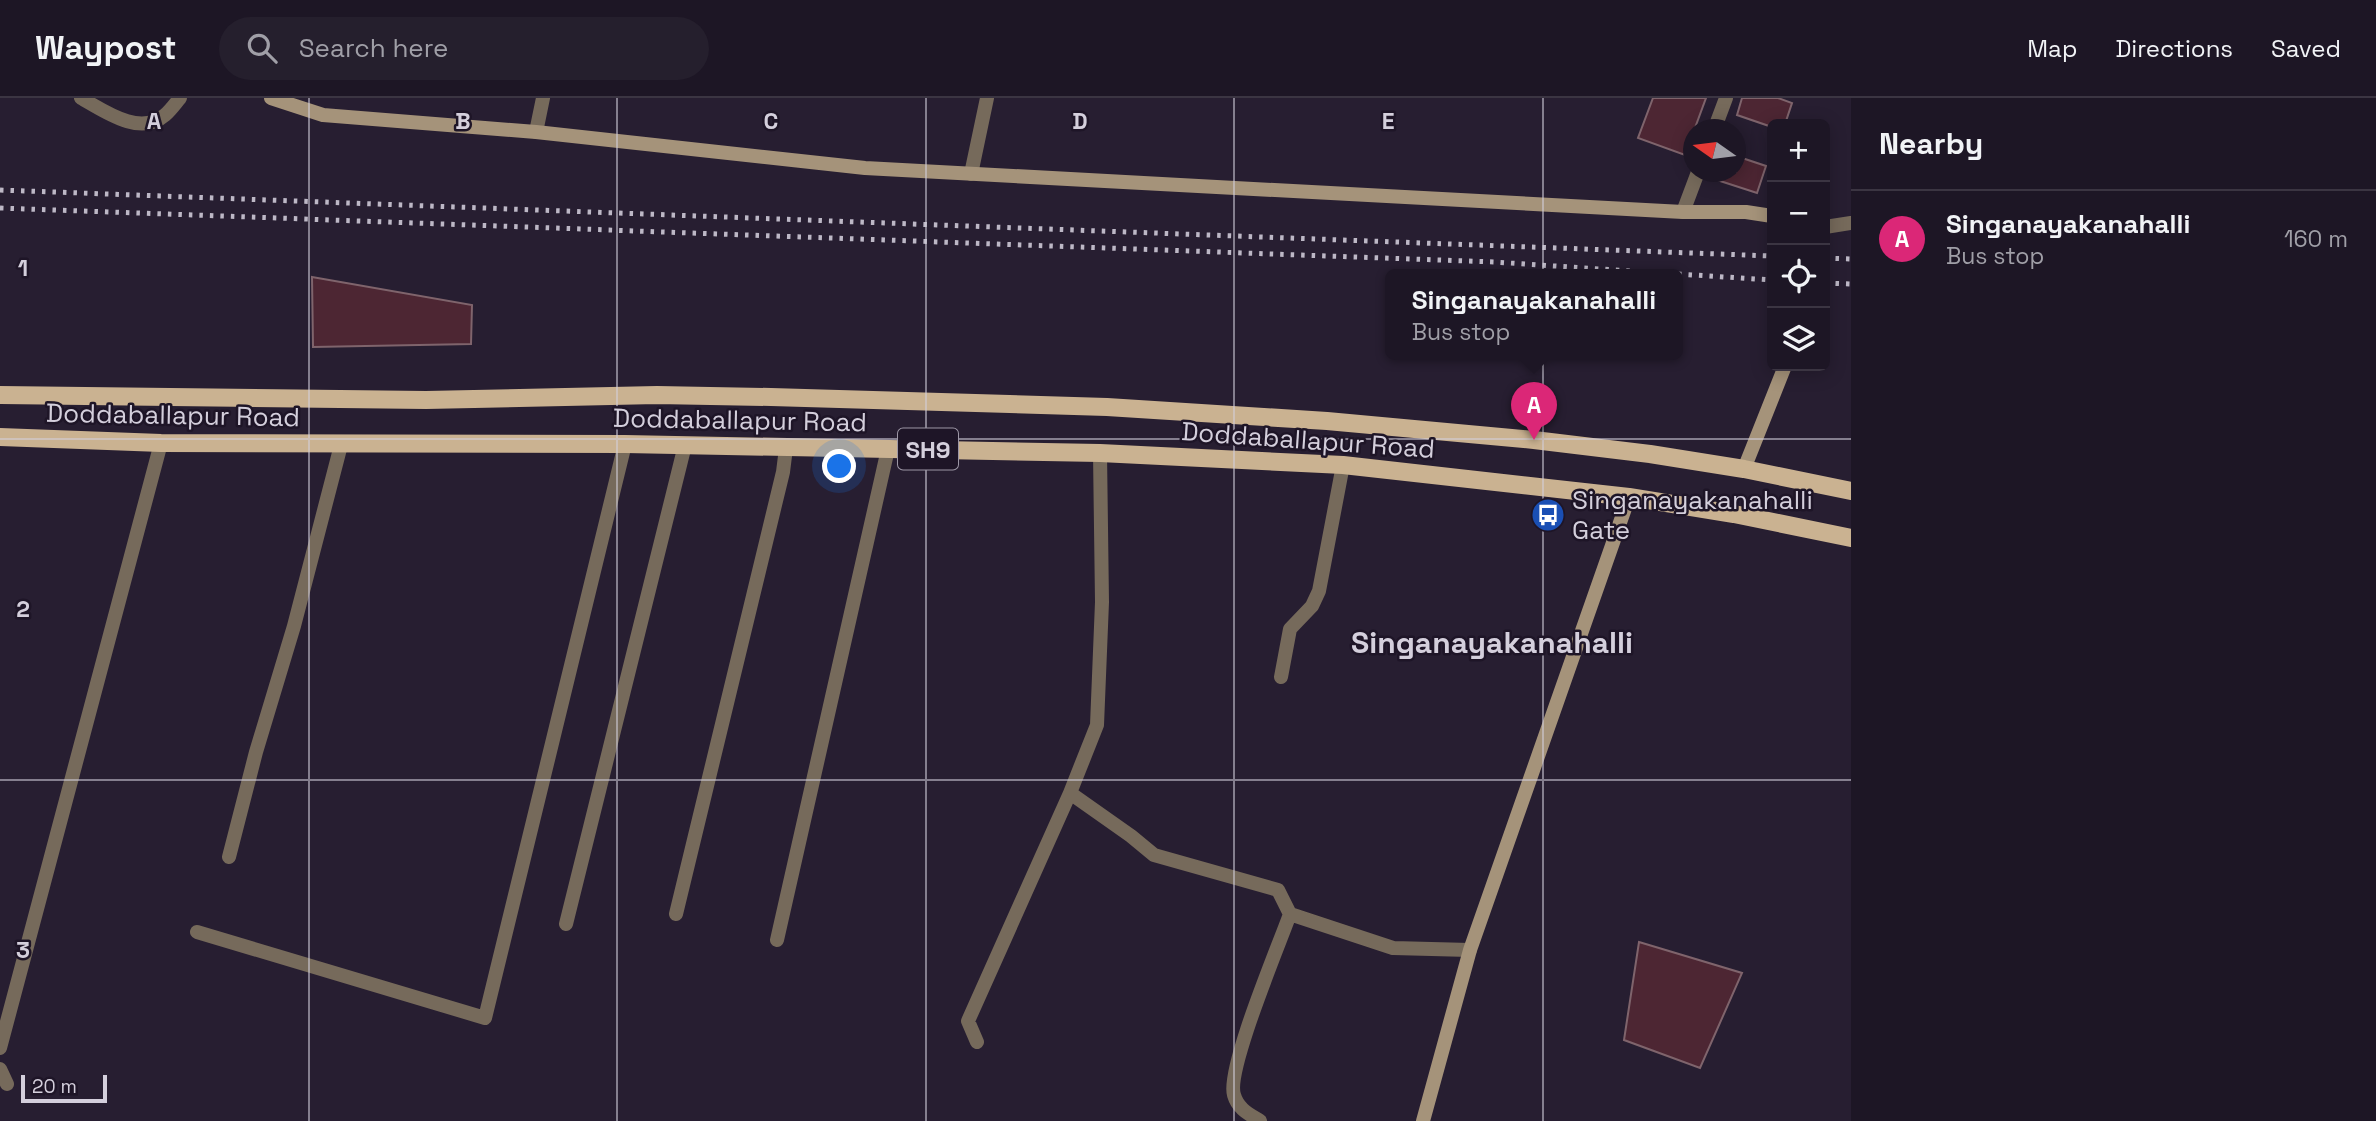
<!DOCTYPE html>
<meta charset="utf-8">
<style>
:root{--surface:#1d1625;--page:#251f2d;--text:#f1f3f6;--muted:#a09fa7;--line:#3b3542;--accent:#db2777}
body{margin:0;font-family:"Space Grotesk",sans-serif;background:var(--page);color:var(--text)}
.controls{position:absolute;right:21px;top:21px;display:grid;overflow:hidden;border-radius:10px;box-shadow:0 4px 18px #0003}
.controls button{width:63px;height:63px;display:grid;place-items:center;padding:0;border:0;border-bottom:2px solid var(--line);background:var(--surface);color:var(--text);font:35px sans-serif}
.compass{position:absolute;left:1683px;top:21px;width:63px;height:63px;border-radius:50%;background:var(--surface);box-shadow:0 4px 18px #0003;rotate:284deg}
.scale{position:absolute;left:21px;bottom:18px;width:86px;box-sizing:border-box;padding-left:7px;border:4px solid #d4cfdc;border-top:0;font-size:19px;line-height:24px;white-space:nowrap;color:#d4cfdc;-webkit-text-stroke:5px #1e1527;paint-order:stroke}
.you{position:absolute;left:840px;top:369px;width:24px;height:24px;margin:-18px;border:5px solid #fff;border-radius:50%;background:#1a73e8;box-shadow:0 0 0 10px #1a73e833}
.badge{display:grid;place-items:center;width:46px;height:46px;border-radius:50%;background:var(--accent);color:#fff;font-size:23px;font-weight:700}
.pin{position:absolute;translate:-50% -58px;filter:drop-shadow(0 2px 4px #0008)}
.pin::after{content:'';position:absolute;top:37px;width:24px;height:21px;background:inherit;clip-path:polygon(0 0,100% 0,50% 100%)}
.popup{position:absolute;left:1385px;top:171px;width:298px;height:91px;box-sizing:border-box;display:grid;place-content:center;border-radius:10px;background:var(--surface);filter:drop-shadow(0 2px 5px #0005);font-size:23px;white-space:nowrap;color:var(--muted)}
.popup b{font-size:26px;color:var(--text)}
.popup::after{content:'';position:absolute;left:50%;top:100%;margin-left:-14px;border:14px solid transparent;border-top-color:var(--surface)}
.list{margin:0;padding:0;list-style:none}
h2{display:flex;justify-content:space-between;align-items:center;height:91px;margin:0;padding:0 28px;font-size:30px}
h2 small{font-size:23px;font-weight:400;color:var(--muted)}
.list li{display:grid;grid-template-columns:46px 1fr auto;gap:21px;align-items:center;box-sizing:border-box;height:98px;padding:0 28px;border-top:2px solid var(--line)}
.list b{display:block;font-size:26px;white-space:nowrap}
.list p{margin:0;font-size:23px;white-space:nowrap;color:var(--muted)}
.list em{font-size:23px;font-style:normal;color:var(--muted)}
.icon{flex:none;width:38px;height:38px;fill:none;stroke:currentColor;stroke-width:2;stroke-linecap:round;stroke-linejoin:round}
.map{position:relative;flex:none;width:1851px;height:1023px;overflow:hidden}
header{display:flex;align-items:center;gap:42px;box-sizing:border-box;height:98px;padding:0 35px;background:var(--surface);border-bottom:2px solid var(--line)}
header strong{font-size:33px}
nav{display:flex;gap:38px;margin-inline-start:auto;font-size:24px}
.search{width:490px;height:63px;background:var(--page);display:flex;align-items:center;gap:18px;box-sizing:border-box;padding:0 24px;border-radius:38px;color:var(--muted);font-size:26px}
main{display:flex}
aside{flex:1;background:var(--surface)}
.map>svg:first-child{display:block}
</style>
<header>
<strong>Waypost</strong>
<div class="search"><svg class="icon" aria-label="search" viewBox="0 0 24 24"><circle cx="10" cy="10" r="6"/><path d="M15 15l6 6"/></svg>Search here</div>
<nav><a>Map</a><a>Directions</a><a>Saved</a></nav>
</header>
<main>
<div class="map">
<svg width="1851" height="1023" viewBox="0 0 1851 1023">
<rect width="100%" height="100%" fill="#271e31"/>
<path fill="#4d2633" stroke="#7f646c" stroke-width="2" d="M1653,0H1706L1685,57L1638,40Z
M1742,0H1778L1792,5L1785,26H1772V29L1737,17Z
M1736,58L1766,68L1757,95L1711,80L1713,74H1736Z
M312,179L472,207L471,246L313,249Z
M1639,844L1742,875L1700,970L1624,942Z"/>
<g fill="none" stroke-linecap="round" stroke-linejoin="round">
<path stroke="#766a5b" stroke-width="14" d="M536,34L543,0"/>
<path stroke="#766a5b" stroke-width="14" d="M81,0C104,13 140,39 165,17C170,13 175,6 180,0
M1714,32L1726,0
M971,76L987,0
M1683,114L1698,74
M1825,129L1851,125
M1100,355L1102,504L1097,627L1070,695L1131,738L1154,757L1278,792L1290,816L1393,850L1470,852
M1281,579L1290,531L1312,508L1319,493L1343,367
M229,759L256,654L294,528L341,347
M676,816L783,374L786,350
M566,826L685,347
M197,834L485,920L625,346
M777,842L888,351
M977,944L968,923L1070,695
M0,950L161,345
M0,971L7,986
M1260,1023C1249,1016 1238,1011 1234,997C1226,972 1279,847 1290,816"/>
<path stroke="#a5937a" stroke-width="14" d="M271,0L323,17L536,34L865,70L1683,114H1746L1772,118
M1744,371L1785,268
M1423,1023L1470,852L1629,399"/>
<path stroke="#cab291" stroke-width="18" d="M0,297L426,302L657,297L771,299L1107,309L1327,323L1534,342L1650,356L1744,371L1851,393
M0,339L161,345L625,346L1100,355L1343,367L1629,399L1734,416L1851,440"/>
<path stroke="#bdb8c6" stroke-width="5" stroke-dasharray="3.5 7" stroke-linecap="butt" d="M0,92L1772,158
M0,110L1494,164L1676,176
M1825,160L1851,161
M1678,176L1772,182
M1825,185L1851,186"/>
</g>
<path fill="none" stroke="#d4cfdc" stroke-width="2" stroke-opacity="0.55" d="M309,0V1023M617,0V1023M926,0V1023M1234,0V1023M1543,0V1023M0,341H1851M0,682H1851"/>
<defs>
<symbol id="bus-disc" viewBox="-11 -11 22 22"><circle r="9.5" fill="#1a4fb4" stroke="#1e1527"/><path d="M-5-6H5V4H4V6H2V4H-2V6H-4V4H-5ZM-3.5-4V0h7V-4ZM-3.5 1.2v1.5H-2V1.2ZM2 1.2v1.5H3.5V1.2Z" fill="#fff"/></symbol>
</defs>
<g fill-rule="evenodd">
<use href="#bus-disc" x="1529" y="398" width="38" height="38"/>
</g>
<g text-anchor="middle" dominant-baseline="central" stroke-width="5" stroke-linejoin="round" paint-order="stroke">
<rect fill="#1e1527" stroke="#9d97a6" stroke-width="2" x="898" y="330.5" width="60" height="41" rx="5"/>
<g font-size="24" font-weight="bold" fill="#d4cfdc">
<text x="928" y="351">SH9</text>
</g>
<g font-size="26" fill="#d4cfdc" stroke="#1e1527">
<text transform="translate(173 317) rotate(1)">Doddaballapur Road</text>
<text transform="translate(740 322) rotate(1)">Doddaballapur Road</text>
<text transform="translate(1308 342) rotate(4)">Doddaballapur Road</text>
</g>
<g font-size="26" fill="#d4cfdc" stroke="#1e1527" text-anchor="start">
<text x="1572" y="402">Singanayakanahalli<tspan x="1572" dy="30">Gate</tspan></text>
</g>
<g font-size="30" font-weight="bold" fill="#d4cfdc" stroke="#1e1527">
<text x="1492" y="544">Singanayakanahalli</text>
</g>
</g>
<g font-size="23" text-anchor="middle" font-weight="bold" fill="#d4cfdc" stroke="#1e1527" stroke-width="5" stroke-linejoin="round" paint-order="stroke">
<text x="154" y="31">A</text>
<text x="463" y="31">B</text>
<text x="771" y="31">C</text>
<text x="1080" y="31">D</text>
<text x="1388" y="31">E</text>
<text x="23" y="178">1</text>
<text x="23" y="519">2</text>
<text x="23" y="860">3</text>
</g>
</svg>
<div class="controls">
<button>+</button>
<button>−</button>
<button><svg class="icon" aria-label="locate" viewBox="0 0 24 24"><circle cx="12" cy="12" r="6"/><path d="M12 2v4M12 18v4M2 12h4M18 12h4"/></svg></button>
<button><svg class="icon" aria-label="layers" viewBox="0 0 24 24"><path d="M12 4l9 5-9 5-9-5zM3 14l9 5 9-5"/></svg></button>
</div>
<svg class="compass" viewBox="-18 -18 36 36"><path d="M0-13l5 13h-10z" fill="#e53935"/><path d="M0 13l5-13h-10z" fill="#a09fa7"/></svg>
<div class="scale">20 m</div>
<div class="you"></div>
<div class="pin badge" style="left:1534px;top:342px">A</div>
<div class="popup"><b>Singanayakanahalli</b>Bus stop</div>
</div>
<aside>
<h2>Nearby<small></small></h2>
<ul class="list">
<li><span class="badge">A</span><div><b>Singanayakanahalli</b><p>Bus stop</p></div><em>160 m</em></li>
</ul>
</aside>
</main>
